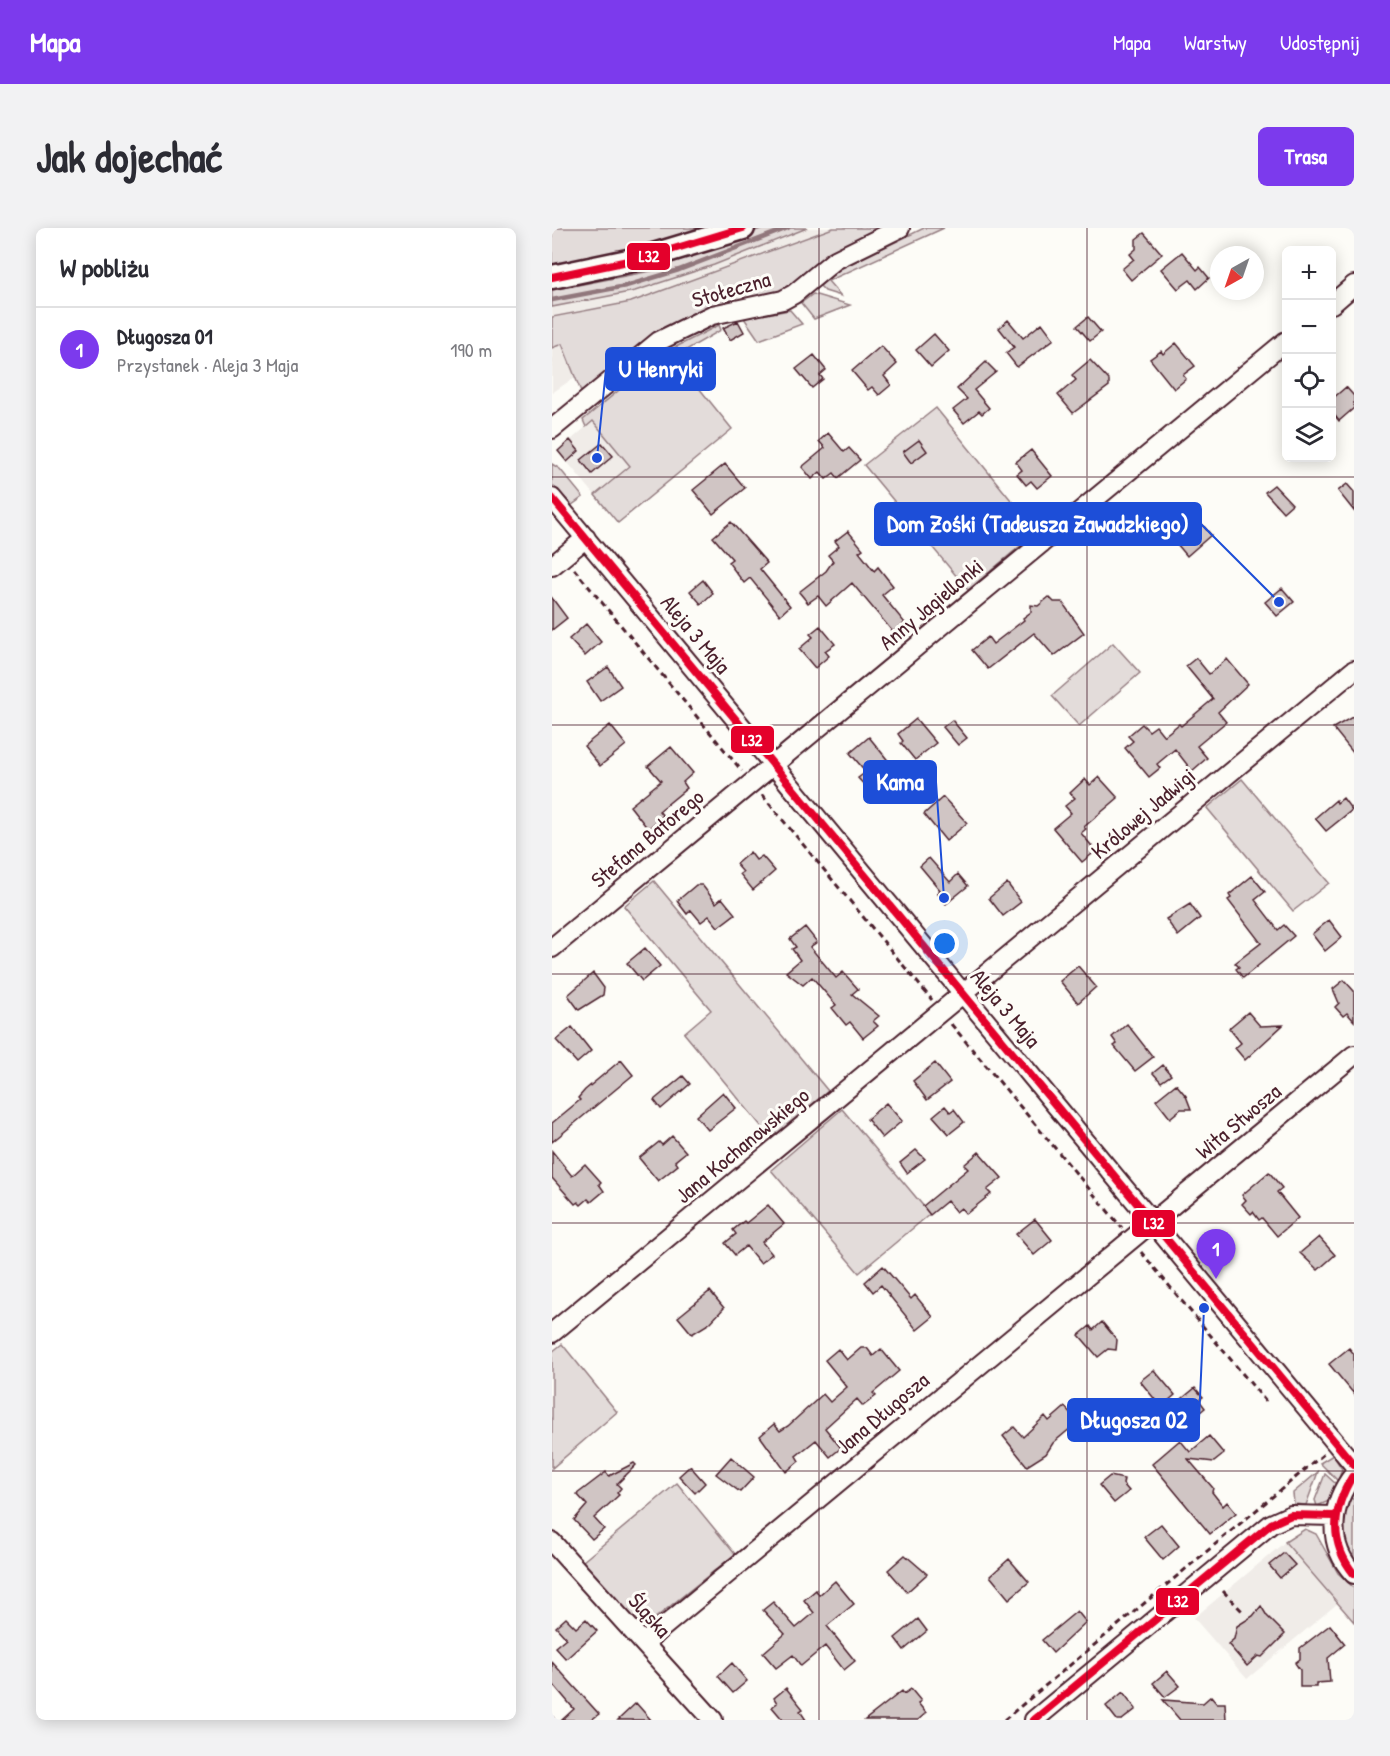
<!DOCTYPE html>
<html lang="pl">
<meta charset="utf-8">
<style>
:root{--surface:#fff;--page:#f2f2f3;--text:#2b2b33;--muted:#7c7c81;--line:#e1e1e2;--accent:#7c3aed}
body{margin:0;font-family:"Patrick Hand",sans-serif;background:var(--page);color:var(--text)}
.controls{position:absolute;right:18px;top:18px;display:grid;overflow:hidden;border-radius:9px;box-shadow:0 3px 15px #0003}
.controls button{width:54px;height:54px;display:grid;place-items:center;padding:0;border:0;border-bottom:2px solid var(--line);background:var(--surface);color:var(--text);font:30px sans-serif}
.compass{position:absolute;left:658px;top:18px;width:54px;height:54px;border-radius:50%;background:var(--surface);box-shadow:0 3px 15px #0003;rotate:220deg}
.you{position:absolute;left:393px;top:716px;width:21px;height:21px;margin:-15px;border:4px solid #fff;border-radius:50%;background:#1a73e8;box-shadow:0 0 0 9px #1a73e833}
.badge{display:grid;place-items:center;width:39px;height:39px;border-radius:50%;background:var(--accent);color:#fff;font-size:20px;font-weight:700}
.pin{position:absolute;translate:-50% -50px;filter:drop-shadow(0 2px 3px #0008)}
.pin::after{content:'';position:absolute;top:32px;width:21px;height:18px;background:inherit;clip-path:polygon(0 0,100% 0,50% 100%)}
.list{margin:0;padding:0;list-style:none}
h2{display:flex;justify-content:space-between;align-items:center;height:78px;margin:0;padding:0 24px;font-size:26px}
h2 small{font-size:20px;font-weight:400;color:var(--muted)}
.list li{display:grid;grid-template-columns:39px 1fr auto;gap:18px;align-items:center;box-sizing:border-box;height:84px;padding:0 24px;border-top:2px solid var(--line)}
.list b{display:block;font-size:22px;white-space:nowrap}
.list p{margin:0;font-size:20px;white-space:nowrap;color:var(--muted)}
.list em{font-size:20px;font-style:normal;color:var(--muted)}
.icon{flex:none;width:33px;height:33px;fill:none;stroke:currentColor;stroke-width:2;stroke-linecap:round;stroke-linejoin:round}
.map{position:relative;flex:none;width:802px;height:1492px;overflow:hidden;border-radius:9px}
header{display:flex;align-items:center;gap:36px;box-sizing:border-box;height:84px;padding:0 30px;background:var(--accent);color:#fff}
header strong{font-size:28px}
nav{display:flex;gap:33px;margin-inline-start:auto;font-size:21px}
.intro{display:flex;align-items:center;justify-content:space-between;box-sizing:border-box;height:144px;padding:0 36px}
h1{margin:0;font-size:42px}
.button{padding:15px 27px;border-radius:9px;background:var(--accent);color:#fff;font-size:21px;font-weight:700}
main{display:flex;gap:36px;padding:0 36px}
aside{flex:1;background:var(--surface);border-radius:9px;box-shadow:0 3px 15px #0003}
.map>svg:first-child{display:block}
</style>
<header>
<strong>Mapa</strong>
<nav><a>Mapa</a><a>Warstwy</a><a>Udostępnij</a></nav>
</header>
<div class="intro"><h1>Jak dojechać</h1><a class="button">Trasa</a></div>
<main>
<aside>
<h2>W pobliżu<small></small></h2>
<ul class="list">
<li><span class="badge">1</span><div><b>Długosza 01</b><p>Przystanek · Aleja 3 Maja</p></div><em>190 m</em></li>
</ul>
</aside>
<div class="map">
<svg width="802" height="1492" viewBox="0 0 802 1492">
<rect width="100%" height="100%" fill="#fdfcf7"/>
<filter id="ink" filterUnits="userSpaceOnUse"><feTurbulence type="fractalNoise" baseFrequency=".0167" numOctaves="2"/><feDisplacementMap in="SourceGraphic" scale="12" xChannelSelector="R" yChannelSelector="G"/><feConvolveMatrix kernelMatrix="1 2 1 2 8 2 1 2 1" color-interpolation-filters="sRGB"/></filter>
<g filter="url(#ink)">
<path fill="#f0ece8" d="M255,0H281L79,74L0,89V79L83,62L162,37Z
M9,116L23,149L0,165V120Z
M41,193L78,238L43,267L6,223Z
M733,1314L786,1375L695,1451L642,1390Z"/>
<path fill="#e3dcda" stroke="#967e82" stroke-width="1.5" d="M0,0H166L0,39Z
M211,0H255L162,37L83,63L0,79V62L99,43Z
M281,0H332L227,67L173,75L30,166L10,116L0,120V89L79,74Z
M372,0H392L276,53L289,68L273,63L268,58L288,41Z
M261,66L298,77L262,91L249,75Z
M238,82L250,96L207,112L192,90Z
M167,97L169,102L122,129L180,201L66,295L43,267L78,238L41,193L34,199L31,192L112,125Z
M384,180L485,304L416,362L312,237Z
M0,236L8,241L31,269L20,277L0,257Z
M561,415L588,445L527,498L500,468Z
M690,551L777,655L741,683L655,580Z
M102,653L276,863L219,910L132,805L159,782L72,678Z
M290,881L378,986L307,1045L219,942Z
M10,1116L65,1184L0,1240V1124Z
M781,1227L790,1241L786,1253L768,1235Z
M766,1244L754,1277L742,1276L741,1265Z
M773,1246L784,1256L777,1273L765,1278L763,1272Z
M125,1255L183,1326L91,1400L30,1334Z
M797,1268L802,1272V1332C786,1312 791,1291 797,1268Z
M753,1301L764,1306L786,1345L802,1360V1394L733,1314Z"/>
<g fill="none" stroke-linecap="round" stroke-linejoin="round">
<path stroke="#91777b" stroke-width="4.5" d="M0,72L74,58L127,42L236,0"/>
</g>
<path fill="#d0c5c4" stroke="#4a1f2b" stroke-width="1.5" d="M592,5L610,26L579,52L570,41L582,31L578,26L584,21V11Z
M630,24L645,42L648,39L657,50L645,61L638,52L626,61L609,41Z
M536,89L549,104L538,113L525,98Z
M456,92L471,110L490,95L502,111L465,139L454,125L462,119L447,100Z
M186,93L192,104L178,112L171,100Z
M382,106L397,123L379,139L364,122Z
M624,115L643,138L631,147L634,151L622,161L598,131L609,123L611,126Z
M329,118L345,136L332,148L339,157L327,167L320,159L316,162L300,143Z
M262,127L274,142L268,147L271,151L260,160L244,141Z
M538,132L557,152V158L521,185L506,167L524,152L520,147Z
M434,134L444,144L422,162L437,180L430,186L427,183L412,195L401,182L415,171L405,161Z
M794,159L802,168V180L787,193L780,184V171Z
M276,205L292,224L297,220L308,232L286,250L282,245L274,251L268,244L260,251L250,239L273,220L267,213Z
M18,212L27,223L15,234L6,223Z
M367,212L375,223L359,235L351,224Z
M50,215L61,228L40,246L29,232Z
M479,222L500,248L485,260L479,253L474,257L465,246L470,242L464,234Z
M173,236L193,260L161,286L141,262Z
M795,256L802,264V283L786,263Z
M722,257L740,276L731,284L713,264Z
M644,289L659,307L635,328L620,310Z
M179,294L215,335L208,341L238,378L228,387L198,350L192,355L176,334L180,331L161,309Z
M296,303L311,321L307,324L315,334L322,343L326,339L341,358L330,367L353,395L341,404L300,355L274,378L266,368L256,375L247,364L274,343L281,333L276,327L287,318L283,313Z
M151,352L161,365L149,376L138,363Z
M730,360L742,374L725,388L713,374Z
M497,369L502,374H510L532,405L502,428L482,405L436,441L420,422L436,409L441,416L472,392L471,390L479,384V377L486,378Z
M0,370L15,390L0,402Z
M34,396L49,414L33,428L17,411Z
M268,398L283,416L273,423L277,428L263,440L247,421L261,409L258,406Z
M644,430L657,446L675,431L696,456L666,484L674,494L645,518L655,530L640,543L623,521L605,536L608,540L597,549L573,520L581,513L576,508L590,496L597,503L604,498L612,508L627,496L629,498L661,471L634,438Z
M56,439L69,458L48,473L35,454Z
M802,488V526L781,500Z
M364,491L384,515L363,532L349,515L351,513L346,506Z
M400,492L415,510L406,517L391,499Z
M58,497L74,517L48,538L32,518Z
M317,509L338,535L328,543L332,548L316,561L306,550L314,544L298,525Z
M119,519L141,545L131,554L135,560L107,583L111,588L96,601L78,578L109,553L96,538Z
M547,549L566,570L532,599L534,601L529,605L544,623L530,634L501,600L519,585L513,578L523,570L518,565L533,551L538,557Z
M391,569L415,595L394,613L372,586Z
M791,570L800,582L774,603L763,590L784,572L785,575Z
M198,624L204,632L210,628L223,643L201,662L188,646L191,644L184,636Z
M377,630L398,654L406,646L416,658L394,676L385,665L388,662L368,638Z
M700,648L713,664L703,672L726,702L732,697L742,708L691,750L684,741L687,739L683,735L709,715L676,672L679,670L677,667Z
M455,655L469,674L451,688L437,670Z
M144,657H150L164,675L170,670L183,686L166,699L157,688L149,694L139,682L135,686L125,673Z
M638,676L648,690L626,708L614,691Z
M777,692L790,709L773,723L760,706Z
M253,699L265,714L258,719L284,750L291,744L306,761L300,766L327,788L321,793L326,798L311,810L298,794L294,797L280,780L284,777L260,749L251,757L234,744L248,732L240,721L244,719L238,711Z
M93,720L108,738L90,753L75,735Z
M526,738L544,759L526,775L508,753Z
M41,745L52,760L51,767L27,782L16,767Z
M792,752L802,763V793L795,785L791,788L783,779L787,775L781,761Z
M696,784L708,798L731,797L693,832L683,820L689,815L677,800Z
M575,796L601,829L583,843L562,818L565,816L560,809Z
M20,799L39,823L25,835L4,812Z
M69,832L81,847L0,914V895L28,872L26,870L33,862Z
M383,835L398,854L375,872L361,853Z
M611,837L619,847L609,854L601,845Z
M131,848L138,856L109,881L102,872Z
M624,856L634,868L639,881H629L618,890L604,872Z
M171,864L184,880L156,902L144,888Z
M334,875L350,893L330,910L315,891Z
M393,878L398,884L402,881L412,894L397,906L381,888Z
M120,908L134,924L123,933L126,937L106,953L87,930L107,914L110,917Z
M364,922L373,931L355,945L348,935Z
M0,923L20,948L33,936L49,954L47,956L52,963L39,974L36,971L29,977L26,974L23,976L0,950Z
M427,924L450,950L435,962L439,966L414,986L409,980L404,984L395,973L378,987L371,978L416,941L412,937Z
M717,944L730,960L725,964L746,990L725,1008L710,990L707,992L701,984L699,986L690,976L694,972L690,967Z
M216,977L232,996L210,1014L220,1026L208,1035L194,1018L183,1027L173,1015L184,1006L181,1002L192,993L194,995Z
M483,991L500,1012L482,1027L464,1006Z
M767,1009L783,1027L766,1042L748,1025Z
M331,1038L359,1071L363,1067L381,1089L365,1102L329,1057L321,1064L313,1054Z
M158,1063L172,1080L158,1095L140,1106L126,1089Z
M550,1094L565,1112L564,1122L556,1121L546,1129L527,1107L538,1098L541,1102Z
M309,1120H315L321,1128L329,1121L347,1143L321,1165L324,1168L311,1178L305,1171L273,1200L289,1220L278,1229L264,1212L244,1228L247,1233L234,1244L208,1208L222,1196L228,1203L236,1198L271,1166L278,1174L295,1159L273,1132L286,1121L295,1132Z
M797,1120L802,1126V1166L777,1136Z
M602,1142L623,1167L609,1179L588,1153Z
M643,1160L651,1169L647,1172L653,1180L634,1196L620,1179Z
M513,1179L526,1194L501,1215L494,1226L475,1238L451,1208L462,1199L471,1209L493,1188L497,1193Z
M657,1208L672,1226L662,1234L636,1231L661,1260L660,1264L671,1278L675,1274L684,1285L658,1306L600,1236L628,1212L638,1224Z
M179,1229L202,1249L188,1264L164,1246Z
M82,1235L84,1237L65,1256L69,1260L65,1265L67,1267L42,1290L52,1301L40,1311L22,1292L35,1277L25,1266L54,1244L57,1248Z
M138,1238L153,1255L143,1265L127,1248Z
M558,1248L572,1251L571,1256L577,1263L562,1275L547,1257Z
M609,1296L627,1318L611,1332L592,1309Z
M732,1325L743,1337L728,1350L717,1337Z
M353,1327L375,1346L355,1364L336,1342Z
M457,1331L477,1354L457,1371L438,1348Z
M283,1353L302,1376L275,1398L303,1433L292,1442L273,1418L249,1438L241,1427L224,1440L211,1425L233,1406L211,1382L221,1374L244,1400L262,1385L252,1372L264,1362L267,1367Z
M709,1378L715,1388L733,1406L710,1429L706,1428L695,1438L676,1416L682,1411L685,1398L701,1388Z
M525,1383L534,1394L501,1425L490,1412Z
M14,1390L24,1400L34,1391L45,1403L14,1431L3,1419L14,1410L4,1399Z
M366,1391L375,1403L352,1422L343,1410Z
M778,1397L793,1416L776,1430L778,1454L764,1455V1459H748V1442L743,1435L748,1431V1420Z
M0,1434L47,1486L39,1492H10L22,1481L0,1455Z
M180,1435L195,1453L181,1465L166,1448Z
M615,1443L628,1458L613,1469L601,1455Z
M234,1460L251,1481L248,1483L254,1492H231L220,1479L225,1475L222,1470Z
M359,1461L369,1473L366,1475L374,1485L366,1492H313L350,1463L352,1466Z
M571,1464L584,1481L570,1492H565L554,1478Z
M659,1468L665,1475H673L674,1492H628L611,1472L651,1475Z
M84,1475L99,1492H66Z"/>
<g fill="none" stroke-linecap="round" stroke-linejoin="round">
<defs>
<path id="minor" d="M780,76L802,57
M0,201L107,113L160,87L231,72L242,66L283,32L348,0
M0,270L802,1237
M0,338L34,310
M0,720L734,113
M0,1105L802,442
M802,1246C778,1276 774,1317 802,1346
M0,1314L161,1492
M92,1415L802,827
M482,1492L719,1296L739,1287L782,1288"/>
<path id="tertiary" d="M0,49L95,29L191,0"/>
</defs>
<use href="#minor" stroke="#4a1f2b" stroke-width="22"/>
<use href="#tertiary" stroke="#4a1f2b" stroke-width="27"/>
<path stroke="#4a1f2b" stroke-width="3" stroke-dasharray="6 4.5" stroke-linecap="butt" d="M22,341L190,543
M210,567L380,772
M399,796L570,1000
M589,1024L715,1175
M671,1363L690,1383
M0,1489L2,1492
M452,1492L773,1225"/>
<use href="#minor" stroke="#fdfcf7" stroke-width="18"/>
<use href="#tertiary" stroke="#fdfcf7" stroke-width="22"/>
<defs>
<path id="bus-1" d="M0,49L95,29L191,0
M0,270L802,1237
M800,1249C780,1282 777,1315 802,1346
M482,1492L719,1296L739,1287L782,1288"/>
</defs>
<use href="#bus-1" stroke="#fdfcf7" stroke-width="12"/>
<use href="#bus-1" stroke="#e4002b" stroke-width="8"/>
</g>
</g>
<path fill="none" stroke="#4a1f2b" stroke-width="1.5" stroke-opacity="0.55" d="M267,0V1492M535,0V1492M0,249H802M0,497H802M0,746H802M0,995H802M0,1243H802"/>
<g text-anchor="middle" dominant-baseline="central" stroke-width="6" stroke-linejoin="round" paint-order="stroke">
<g font-size="22" fill="#4a1f2b" stroke="#fdfcf7">
<text transform="translate(179 61) rotate(-16)">Stołeczna</text>
<text transform="translate(379 376) rotate(-40)">Anny Jagiellonki</text>
<text transform="translate(144 406) rotate(50)">Aleja 3 Maja</text>
<text transform="translate(591 585) rotate(-40)">Królowej Jadwigi</text>
<text transform="translate(95 610) rotate(-40)">Stefana Batorego</text>
<text transform="translate(454 780) rotate(50)">Aleja 3 Maja</text>
<text transform="translate(686 893) rotate(-40)">Wita Stwosza</text>
<text transform="translate(190 917) rotate(-40)">Jana Kochanowskiego</text>
<text transform="translate(330 1185) rotate(-40)">Jana Długosza</text>
<text transform="translate(98 1387) rotate(48)">Śląska</text>
</g>
</g>
<path fill="none" stroke="#1d4ed8" stroke-width="2" d="M45 230L54 141M727 374L649 296M392 670L384 554M652 1080L647 1192"/>
<g fill="#1d4ed8" stroke="#fdfcf7" stroke-width="2">
<circle cx="45" cy="230" r="6"/>
<circle cx="727" cy="374" r="6"/>
<circle cx="392" cy="670" r="6"/>
<circle cx="652" cy="1080" r="6"/>
</g>
<g fill="#1d4ed8" stroke="#1d4ed8" stroke-width="2">
<rect x="54" y="120" width="109" height="42" rx="6"/>
<rect x="323" y="275" width="326" height="42" rx="6"/>
<rect x="312" y="533" width="72" height="42" rx="6"/>
<rect x="516" y="1171" width="131" height="42" rx="6"/>
</g>
<g font-size="24" text-anchor="middle" font-weight="bold" fill="#fff">
<text x="109" y="149">U Henryki</text>
<text x="486" y="304">Dom Zośki (Tadeusza Zawadzkiego)</text>
<text x="348" y="562">Kama</text>
<text x="582" y="1200">Długosza 02</text>
</g>
<g stroke="#fdfcf7" stroke-width="2">
<rect x="74" y="14" width="45" height="29" rx="6" fill="#e4002b"/>
<rect x="178" y="497" width="45" height="29" rx="6" fill="#e4002b"/>
<rect x="579" y="981" width="45" height="29" rx="6" fill="#e4002b"/>
<rect x="603" y="1359" width="45" height="29" rx="6" fill="#e4002b"/>
</g>
<g font-size="16" text-anchor="middle" font-weight="bold" fill="#fff">
<text x="97" y="34">L32</text>
<text x="200" y="518">L32</text>
<text x="602" y="1001">L32</text>
<text x="626" y="1379">L32</text>
</g>
</svg>
<div class="controls">
<button>+</button>
<button>−</button>
<button><svg class="icon" aria-label="locate" viewBox="0 0 24 24"><circle cx="12" cy="12" r="6"/><path d="M12 2v4M12 18v4M2 12h4M18 12h4"/></svg></button>
<button><svg class="icon" aria-label="layers" viewBox="0 0 24 24"><path d="M12 4l9 5-9 5-9-5zM3 14l9 5 9-5"/></svg></button>
</div>
<svg class="compass" viewBox="-18 -18 36 36"><path d="M0-13l5 13h-10z" fill="#e53935"/><path d="M0 13l5-13h-10z" fill="#7c7c81"/></svg>
<div class="you"></div>
<div class="pin badge" style="left:664px;top:1051px">1</div>
</div>
</main>
